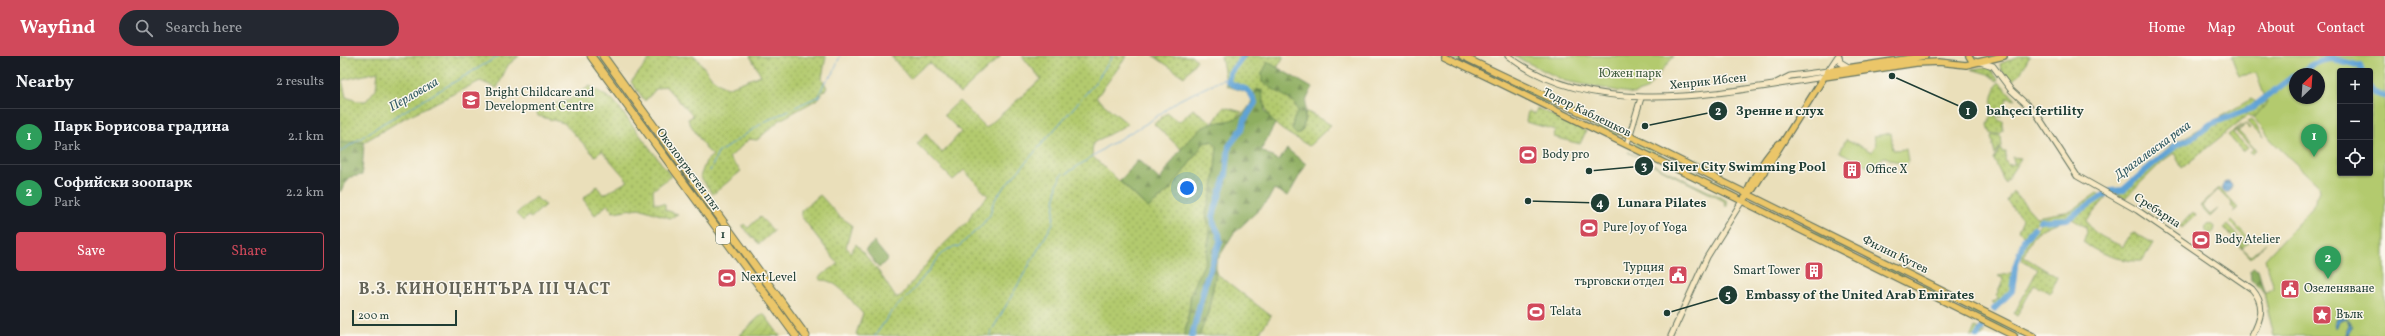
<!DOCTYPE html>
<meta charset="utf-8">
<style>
:root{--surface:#171b24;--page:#242831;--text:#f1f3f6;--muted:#9ea1a6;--line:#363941;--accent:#d1495b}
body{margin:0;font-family:Vollkorn,serif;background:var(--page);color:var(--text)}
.controls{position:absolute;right:12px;top:12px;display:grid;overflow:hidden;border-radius:4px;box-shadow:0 1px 3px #0004}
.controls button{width:36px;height:36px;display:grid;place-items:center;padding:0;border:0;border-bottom:1px solid var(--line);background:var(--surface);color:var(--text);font:20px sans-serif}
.compass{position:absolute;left:1949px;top:12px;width:36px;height:36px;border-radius:50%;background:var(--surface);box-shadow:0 1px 3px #0004;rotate:25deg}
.scale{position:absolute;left:12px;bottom:10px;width:105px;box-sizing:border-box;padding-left:4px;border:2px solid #1f3d34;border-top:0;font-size:11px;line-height:14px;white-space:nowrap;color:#1f3d34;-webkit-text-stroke:3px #fbf7ec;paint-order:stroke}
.you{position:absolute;left:847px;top:132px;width:14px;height:14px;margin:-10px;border:3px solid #fff;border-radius:50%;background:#1a73e8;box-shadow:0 0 0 6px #1a73e833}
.badge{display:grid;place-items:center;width:26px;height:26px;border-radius:50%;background:var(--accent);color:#fff;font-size:13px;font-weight:700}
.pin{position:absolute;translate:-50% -33px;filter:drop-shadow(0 1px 2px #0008)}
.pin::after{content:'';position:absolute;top:21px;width:14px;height:12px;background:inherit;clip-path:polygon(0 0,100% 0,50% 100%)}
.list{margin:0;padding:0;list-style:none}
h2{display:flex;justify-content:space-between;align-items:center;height:52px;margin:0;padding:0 16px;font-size:17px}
h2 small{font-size:13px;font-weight:400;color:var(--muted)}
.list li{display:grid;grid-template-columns:26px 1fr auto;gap:12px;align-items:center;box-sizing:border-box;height:56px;padding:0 16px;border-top:1px solid var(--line)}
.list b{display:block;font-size:15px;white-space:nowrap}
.list p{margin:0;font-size:13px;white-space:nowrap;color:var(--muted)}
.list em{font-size:13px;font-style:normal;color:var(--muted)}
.actions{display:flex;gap:8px;padding:12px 16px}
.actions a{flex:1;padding:9px 0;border:1px solid var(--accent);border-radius:4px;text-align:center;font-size:14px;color:var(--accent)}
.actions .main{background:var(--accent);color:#fff}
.icon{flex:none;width:22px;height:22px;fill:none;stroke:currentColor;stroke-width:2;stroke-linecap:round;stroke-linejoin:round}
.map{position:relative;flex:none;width:2045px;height:280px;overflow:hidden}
header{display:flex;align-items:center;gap:24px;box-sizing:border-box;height:56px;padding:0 20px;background:var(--accent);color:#fff}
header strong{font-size:19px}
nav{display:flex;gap:22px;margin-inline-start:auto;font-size:14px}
.search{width:280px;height:36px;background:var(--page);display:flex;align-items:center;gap:10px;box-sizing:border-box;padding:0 14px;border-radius:22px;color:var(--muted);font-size:15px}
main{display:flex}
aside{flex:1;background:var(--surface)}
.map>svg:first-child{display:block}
</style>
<header>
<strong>Wayfind</strong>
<div class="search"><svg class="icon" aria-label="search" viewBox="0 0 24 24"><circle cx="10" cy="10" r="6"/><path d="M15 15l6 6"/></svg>Search here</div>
<nav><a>Home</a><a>Map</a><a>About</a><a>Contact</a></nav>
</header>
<main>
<aside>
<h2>Nearby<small>2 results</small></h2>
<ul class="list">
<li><span class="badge" style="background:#2e9e5b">1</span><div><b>Парк Борисова градина</b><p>Park</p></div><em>2.1 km</em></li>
<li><span class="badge" style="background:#2e9e5b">2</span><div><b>Софийски зоопарк</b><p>Park</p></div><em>2.2 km</em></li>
</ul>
<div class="actions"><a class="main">Save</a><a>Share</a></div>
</aside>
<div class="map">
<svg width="2045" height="280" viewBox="0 0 2045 280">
<defs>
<pattern id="grass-dots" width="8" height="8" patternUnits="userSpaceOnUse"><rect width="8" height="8" fill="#b3ca6e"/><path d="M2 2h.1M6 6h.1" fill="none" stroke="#91a55b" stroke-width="1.8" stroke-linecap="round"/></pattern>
<pattern id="forest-firs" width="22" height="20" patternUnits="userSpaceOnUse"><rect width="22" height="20" fill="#8eae61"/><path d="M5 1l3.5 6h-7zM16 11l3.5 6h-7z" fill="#738f51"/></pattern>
<pattern id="garden-furrows" width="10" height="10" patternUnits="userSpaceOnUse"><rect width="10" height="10" fill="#b3ca6e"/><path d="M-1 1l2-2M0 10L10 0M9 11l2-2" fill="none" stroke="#91a55b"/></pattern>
<pattern id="water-rules" width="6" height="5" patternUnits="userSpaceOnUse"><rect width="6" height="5" fill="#61a3d5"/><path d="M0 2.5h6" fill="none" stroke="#4f86ae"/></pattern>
</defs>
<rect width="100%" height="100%" fill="#fbf7ec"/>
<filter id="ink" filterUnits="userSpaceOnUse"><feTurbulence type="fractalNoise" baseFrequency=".025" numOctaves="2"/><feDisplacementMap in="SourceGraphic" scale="8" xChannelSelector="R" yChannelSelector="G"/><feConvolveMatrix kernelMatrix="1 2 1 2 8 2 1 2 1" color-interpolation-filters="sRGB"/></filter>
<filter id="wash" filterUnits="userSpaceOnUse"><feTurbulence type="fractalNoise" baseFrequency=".012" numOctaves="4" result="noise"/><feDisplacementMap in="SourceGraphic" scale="16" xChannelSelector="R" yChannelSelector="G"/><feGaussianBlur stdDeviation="0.9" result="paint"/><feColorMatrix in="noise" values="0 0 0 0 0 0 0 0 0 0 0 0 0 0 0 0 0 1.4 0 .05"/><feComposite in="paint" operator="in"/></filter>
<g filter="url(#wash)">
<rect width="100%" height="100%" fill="#eadfba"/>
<path fill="url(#grass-dots)" stroke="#698451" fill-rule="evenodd" d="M0,0H179L168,9L157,32L140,25L66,61L24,86H0ZM38,16L36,33L26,45H17L6,41L2,24Z
M256,0L262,4L461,280H460Z
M312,0H355L372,22L387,32L421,19L410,0H486L482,22L487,32L476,44L440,64L417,84L409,83L389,102L401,115L373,138L360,121L366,105L373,99L366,93L349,66L348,63L353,60L325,30L316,33L305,45L291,26Z
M551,0H661L620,38L590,7L584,10L570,23Z
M682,0H787L756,42L788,68L753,87L752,100L808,152L831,133L864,87L872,85L877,90L874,126L866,157L870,177L865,206L851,238L847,269L843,280H518L516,278L523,258C511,245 498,223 480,224L479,221L498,208L461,160V155L480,139L499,160L512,169L506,191L511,196L516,188L539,216L556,242L562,239L599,193L629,164L633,155L648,140L624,114L613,124L577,88L586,78L602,97L621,76L604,59L619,45L646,72L701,23Z
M814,0H851L857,4L844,21Z
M881,0H944L937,12L928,7L954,46L958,55L953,65L963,74L966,55L991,69L969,90C949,77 926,70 924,43L914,37L911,42L906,36L887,30Z
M1108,0H1118L1278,78L1277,81Z
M1679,0H1690L1680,18L1670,26L1661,14L1660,8Z
M1649,11L1658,23L1657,25L1648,18L1631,13Z
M1659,26L1676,44L1667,42L1665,50L1669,55L1663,54L1660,61C1647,55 1653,36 1659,26Z
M250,30L274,45L331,120L313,134L314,147L325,148V154L338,158L330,162L299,152L273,156L268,148L255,159L243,143L257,130L263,139L288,125L262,95L255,100L224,67L198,60L195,52L229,44Z
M1911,43L1916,46L1927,47L1914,62L1907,60L1904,62L1842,112L1834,97L1824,104L1785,142L1769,134L1783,132L1830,90Z
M884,51L902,56L895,64L864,71L841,93L814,68L827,57L839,66L853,53L873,67Z
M1197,52L1246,75L1240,88L1214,81L1215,74L1186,66L1188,55L1195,58Z
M1652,56L1660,65H1663V75L1660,78H1651L1648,69Z
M1912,64L1914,66L1923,82L1907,66Z
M1906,68L1910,72L1909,73L1905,69L1898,75L1916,94L1912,98L1910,97L1913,93L1896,76Z
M1902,69L1893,77L1908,92L1903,96L1888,79Z
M1657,79L1661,80L1662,91L1658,93L1655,99L1651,80Z
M1295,86L1394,134L1392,137L1293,89Z
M1660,92L1662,96H1666L1665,104L1668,109L1675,108L1672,101L1681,102L1665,127L1654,104Z
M1288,96L1386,144L1388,149L1386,151L1384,145Z
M1879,132L1898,152L1893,156L1895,154L1891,150L1892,148L1878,134L1862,150L1870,159L1878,153L1870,161L1860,150Z
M1673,135L1696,161L1731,155L1757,137L1760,139L1731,159L1722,162L1699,164L1685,179L1678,175L1683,164L1667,145Z
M1763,140L1766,142L1747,164C1751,179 1770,184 1783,191L1790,179L1794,177L1813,187L1802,205C1782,206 1758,198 1743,186L1747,176L1746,171L1732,163C1706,170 1691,172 1684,201L1717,221L1710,237L1694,229L1677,260L1674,258L1698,213L1683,205C1678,190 1691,177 1701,167L1729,163Z
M195,141L205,149L191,162L188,160L183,165L176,158Z
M1416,146L1515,195L1513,198L1415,149Z
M1853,156L1856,159L1842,172L1840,170Z
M420,161L434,175L419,188L402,170L404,168L408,172Z
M1892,165L1911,184L1902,192L1911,200L1926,187L1911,202L1900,190L1906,183L1890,167Z
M1865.5 173a4.5 4.5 0 1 1 9 0a4.5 4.5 0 1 1-9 0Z
M1887,169L1901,184L1900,187L1883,173Z
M1525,200L1606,240L1604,243L1524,203Z
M876,217L931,260L917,280H859L868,257Z
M1674,217L1671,235L1656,249L1652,247L1659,242L1656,240L1664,223L1658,220Z
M1621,248L1686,280H1677L1620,251Z
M1635,271L1645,276L1642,280H1631Z"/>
<path fill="url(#forest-firs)" stroke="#56764a" d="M928,6L972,32L966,45L963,74L957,79L952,74L953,65L958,55L954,46L922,26V17Z
M917,33L922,35L925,55L935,68L921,94L939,105L947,93L966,108L948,140L934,133L927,146L893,178L876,206V217L868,257L859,280H843L847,269L851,237L865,206L870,177L866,157L874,126L877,90L872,85L864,87L831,133L808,152L780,125L798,104L820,124C832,106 845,83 864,71C878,62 896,70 908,52C912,47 913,39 917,33Z
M0,86H24L22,119L10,121L0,136Z
M534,186L548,203L539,212L525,194Z
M1913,212L1918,214L1937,280H1934L1924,237L1920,231L1911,224L1910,215Z"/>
<path fill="#b3ca6e" stroke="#698451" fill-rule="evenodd" d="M1174,0H1334L1306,34L1294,38L1225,25Z
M1891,0H2045V280H1934L1924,237L1934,232L1925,203L1972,152L1980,135L1979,130L1932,85L1914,62L1927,47L1916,17L1899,20ZM2000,15H2030V117H2000ZM1955,18H1979V42H1955Z
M1551,77L1553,94L1566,93L1568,105L1566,110L1545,101L1542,102L1534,113L1500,96L1506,83L1532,96L1536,89L1534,80Z"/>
<path fill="url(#garden-furrows)" stroke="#698451" d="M423,257L440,280H399Z"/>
<path fill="url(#water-rules)" stroke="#407084" d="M1882 131a5 5 0 1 1 10 0a5 5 0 1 1-10 0Z
M2006,260L2012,272L2007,280H2004L2009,270L2007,262L1999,265L1997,271L1995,272L1994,269L1997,262Z"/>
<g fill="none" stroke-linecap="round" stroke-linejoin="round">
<path stroke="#61a3d5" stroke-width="1" d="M0,96L42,68L159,0
M370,115L378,97L424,66L479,40L484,27L493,18L500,0
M726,118L769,89L809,66L839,44L888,21
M535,280L551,256L570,238L600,200L608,193L619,190L640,171L650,159L653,147L661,135L754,28L773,0
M651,280V276L713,167L717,128L723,117"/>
<path stroke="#61a3d5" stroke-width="6" d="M1957,18C1988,0 1985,0 2020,10L2022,15
M2030,32L2034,37L2045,40
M1700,165L1727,163L1770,135L1783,134L1821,101L1840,87L1855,80L1871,68L1912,52L1955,19
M1654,253L1672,235L1675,211L1684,184L1694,172
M852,280L866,224L880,186L879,178L874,168L873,160L886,118L889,90L902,73L905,63L915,47C909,26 897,35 888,25L890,17L903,0
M1637,280L1642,272"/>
</g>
</g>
<g filter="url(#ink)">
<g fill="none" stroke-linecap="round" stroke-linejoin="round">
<defs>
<path id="secondary" d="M1168,0C1255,66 1384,36 1484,21
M1499,0L1500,6L1510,12
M1640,6L1653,10L1671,34L1696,57L1737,120L1797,154L1912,233C1926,249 1921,263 1912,280
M1436,27L1450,20L1488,15L1498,0
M1287,88L1301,42
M1331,280L1367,201L1402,145"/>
<path id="primary" d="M1104,0L1390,139L1674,280
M1122,0L1309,89L1693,280
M1629,0L1632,5L1637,6
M1484,21L1576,7L1599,6L1626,9L1664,0
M1407,138C1410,125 1429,95 1440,87
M1402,145L1413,133L1488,15L1585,0"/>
<path id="highway" d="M251,0L456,280
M263,0L466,280"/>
</defs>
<use href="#secondary" stroke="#667663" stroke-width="7"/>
<use href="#primary" stroke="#667663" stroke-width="8"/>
<use href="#highway" stroke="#667663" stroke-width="9"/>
<use href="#secondary" stroke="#f7e8c3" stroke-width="5"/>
<use href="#primary" stroke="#ebc669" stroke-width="5.5"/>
<use href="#highway" stroke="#ebc669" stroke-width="7"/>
</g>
</g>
<defs>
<symbol id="school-square" viewBox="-11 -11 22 22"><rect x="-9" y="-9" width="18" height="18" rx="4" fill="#d1495b" stroke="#fbf7ec"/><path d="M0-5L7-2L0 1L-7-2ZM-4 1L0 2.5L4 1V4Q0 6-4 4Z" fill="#fff"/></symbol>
<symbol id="stadium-square" viewBox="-11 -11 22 22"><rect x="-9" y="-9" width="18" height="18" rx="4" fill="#d1495b" stroke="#fbf7ec"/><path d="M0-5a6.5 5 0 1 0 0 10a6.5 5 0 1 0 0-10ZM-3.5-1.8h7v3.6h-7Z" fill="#fff"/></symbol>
<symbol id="building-square" viewBox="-11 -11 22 22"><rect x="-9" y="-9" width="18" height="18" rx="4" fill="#d1495b" stroke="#fbf7ec"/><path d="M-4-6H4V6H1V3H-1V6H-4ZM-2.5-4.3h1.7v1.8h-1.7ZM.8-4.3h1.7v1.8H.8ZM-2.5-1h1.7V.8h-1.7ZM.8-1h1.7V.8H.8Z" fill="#fff"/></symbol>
<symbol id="civic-square" viewBox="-11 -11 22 22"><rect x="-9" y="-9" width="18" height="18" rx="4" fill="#d1495b" stroke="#fbf7ec"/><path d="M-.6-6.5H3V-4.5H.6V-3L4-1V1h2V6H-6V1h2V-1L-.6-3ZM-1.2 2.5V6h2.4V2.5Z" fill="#fff"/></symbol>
<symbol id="sight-square" viewBox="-11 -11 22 22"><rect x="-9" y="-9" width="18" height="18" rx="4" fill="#d1495b" stroke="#fbf7ec"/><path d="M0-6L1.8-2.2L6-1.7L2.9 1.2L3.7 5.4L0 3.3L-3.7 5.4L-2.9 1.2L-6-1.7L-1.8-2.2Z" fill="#fff"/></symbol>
</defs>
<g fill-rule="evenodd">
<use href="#school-square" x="120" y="33" width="22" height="22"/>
<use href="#stadium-square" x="1177" y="88" width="22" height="22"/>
<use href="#building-square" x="1501" y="103" width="22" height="22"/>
<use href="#stadium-square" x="1238" y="161" width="22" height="22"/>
<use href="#stadium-square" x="1850" y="173" width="22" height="22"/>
<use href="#building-square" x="1463" y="204" width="22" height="22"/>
<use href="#civic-square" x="1327" y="208" width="22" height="22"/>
<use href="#stadium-square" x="376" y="211" width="22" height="22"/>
<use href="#civic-square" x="1939" y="222" width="22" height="22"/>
<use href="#stadium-square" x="1185" y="245" width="22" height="22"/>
<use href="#sight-square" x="1971" y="248" width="22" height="22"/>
</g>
<g text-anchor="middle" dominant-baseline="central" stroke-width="3" stroke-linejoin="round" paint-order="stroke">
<rect fill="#fbf7ec" stroke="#61756b" stroke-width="1" x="376" y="170" width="14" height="18" rx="3"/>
<g font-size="11" font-weight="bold" fill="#1f3d34">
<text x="383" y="179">1</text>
</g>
<g font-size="12" fill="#446042" stroke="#fbf7ec">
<text x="1290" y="18">Южен парк</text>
</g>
<g font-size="12" fill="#1f3d34" stroke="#fbf7ec">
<text transform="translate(1368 26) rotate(-6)">Хенрик Ибсен</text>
<text transform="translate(1247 57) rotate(26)">Тодор Каблешков</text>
<text transform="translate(348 114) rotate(54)">Околовръстен път</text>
<text transform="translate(1817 155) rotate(33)">Сребърна</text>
<text transform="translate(1555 199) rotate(26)">Филип Кутев</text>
</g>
<g font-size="12" fill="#1f3d34" stroke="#fbf7ec" text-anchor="start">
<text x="145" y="37">Bright Childcare and<tspan x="145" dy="14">Development Centre</tspan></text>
<text x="1202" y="99">Body pro</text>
<text x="1526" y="114">Office X</text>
<text x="1263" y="172">Pure Joy of Yoga</text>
<text x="1875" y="184">Body Atelier</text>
<text x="1324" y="212" text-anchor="end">Турция<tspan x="1324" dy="14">търговски отдел</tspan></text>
<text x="1460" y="215" text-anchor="end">Smart Tower</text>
<text x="401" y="222">Next Level</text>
<text x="1964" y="233">Озеленяване</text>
<text x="1210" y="256">Telata</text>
<text x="1996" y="259">Вълк</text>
</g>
<g font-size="13" font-style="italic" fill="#335c64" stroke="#fbf7ec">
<text transform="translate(74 39) rotate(-30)">Перловска</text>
<text transform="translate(1813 95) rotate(-36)">Драгалевска река</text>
</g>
<g font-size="16" font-weight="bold" letter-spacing="1" fill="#646458" stroke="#fbf7ec">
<text x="145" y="234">В.З. КИНОЦЕНТЪРА ІІІ ЧАСТ</text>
</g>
</g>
<path fill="none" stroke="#1f3d34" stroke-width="1.5" d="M1552 20L1628 54M1305 70L1378 55M1249 115L1304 110M1188 145L1260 147M1327 257L1388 239"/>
<g fill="#1f3d34" stroke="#fbf7ec" stroke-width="1.5">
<circle cx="1552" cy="20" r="4"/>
<circle cx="1305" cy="70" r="4"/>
<circle cx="1249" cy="115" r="4"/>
<circle cx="1188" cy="145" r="4"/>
<circle cx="1327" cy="257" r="4"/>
<circle cx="1628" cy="54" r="10"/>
<circle cx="1378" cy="55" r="10"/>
<circle cx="1304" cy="110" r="10"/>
<circle cx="1260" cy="147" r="10"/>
<circle cx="1388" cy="239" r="10"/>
</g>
<g font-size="12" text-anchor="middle" font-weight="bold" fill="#fff">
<text x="1628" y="59">1</text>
<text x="1378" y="59">2</text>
<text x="1304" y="114">3</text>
<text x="1260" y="151">4</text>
<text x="1388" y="243">5</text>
</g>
<g font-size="13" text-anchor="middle" font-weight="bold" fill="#1f3d34" stroke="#fbf7ec" stroke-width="3" stroke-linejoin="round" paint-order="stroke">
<text x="1695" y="59">bahçeci fertility</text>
<text x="1440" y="59">Зрение и слух</text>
<text x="1404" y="115">Silver City Swimming Pool</text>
<text x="1322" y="151">Lunara Pilates</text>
<text x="1520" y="243">Embassy of the United Arab Emirates</text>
</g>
</svg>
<div class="controls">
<button>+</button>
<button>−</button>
<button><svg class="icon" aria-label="locate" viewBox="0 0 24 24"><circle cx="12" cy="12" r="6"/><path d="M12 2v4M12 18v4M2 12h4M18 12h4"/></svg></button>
</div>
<svg class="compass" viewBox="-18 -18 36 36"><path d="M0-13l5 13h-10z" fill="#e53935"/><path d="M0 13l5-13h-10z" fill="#9ea1a6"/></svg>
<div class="scale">200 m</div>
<div class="you"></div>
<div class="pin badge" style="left:1974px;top:101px;background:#2e9e5b">1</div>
<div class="pin badge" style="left:1988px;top:223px;background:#2e9e5b">2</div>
</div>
</main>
